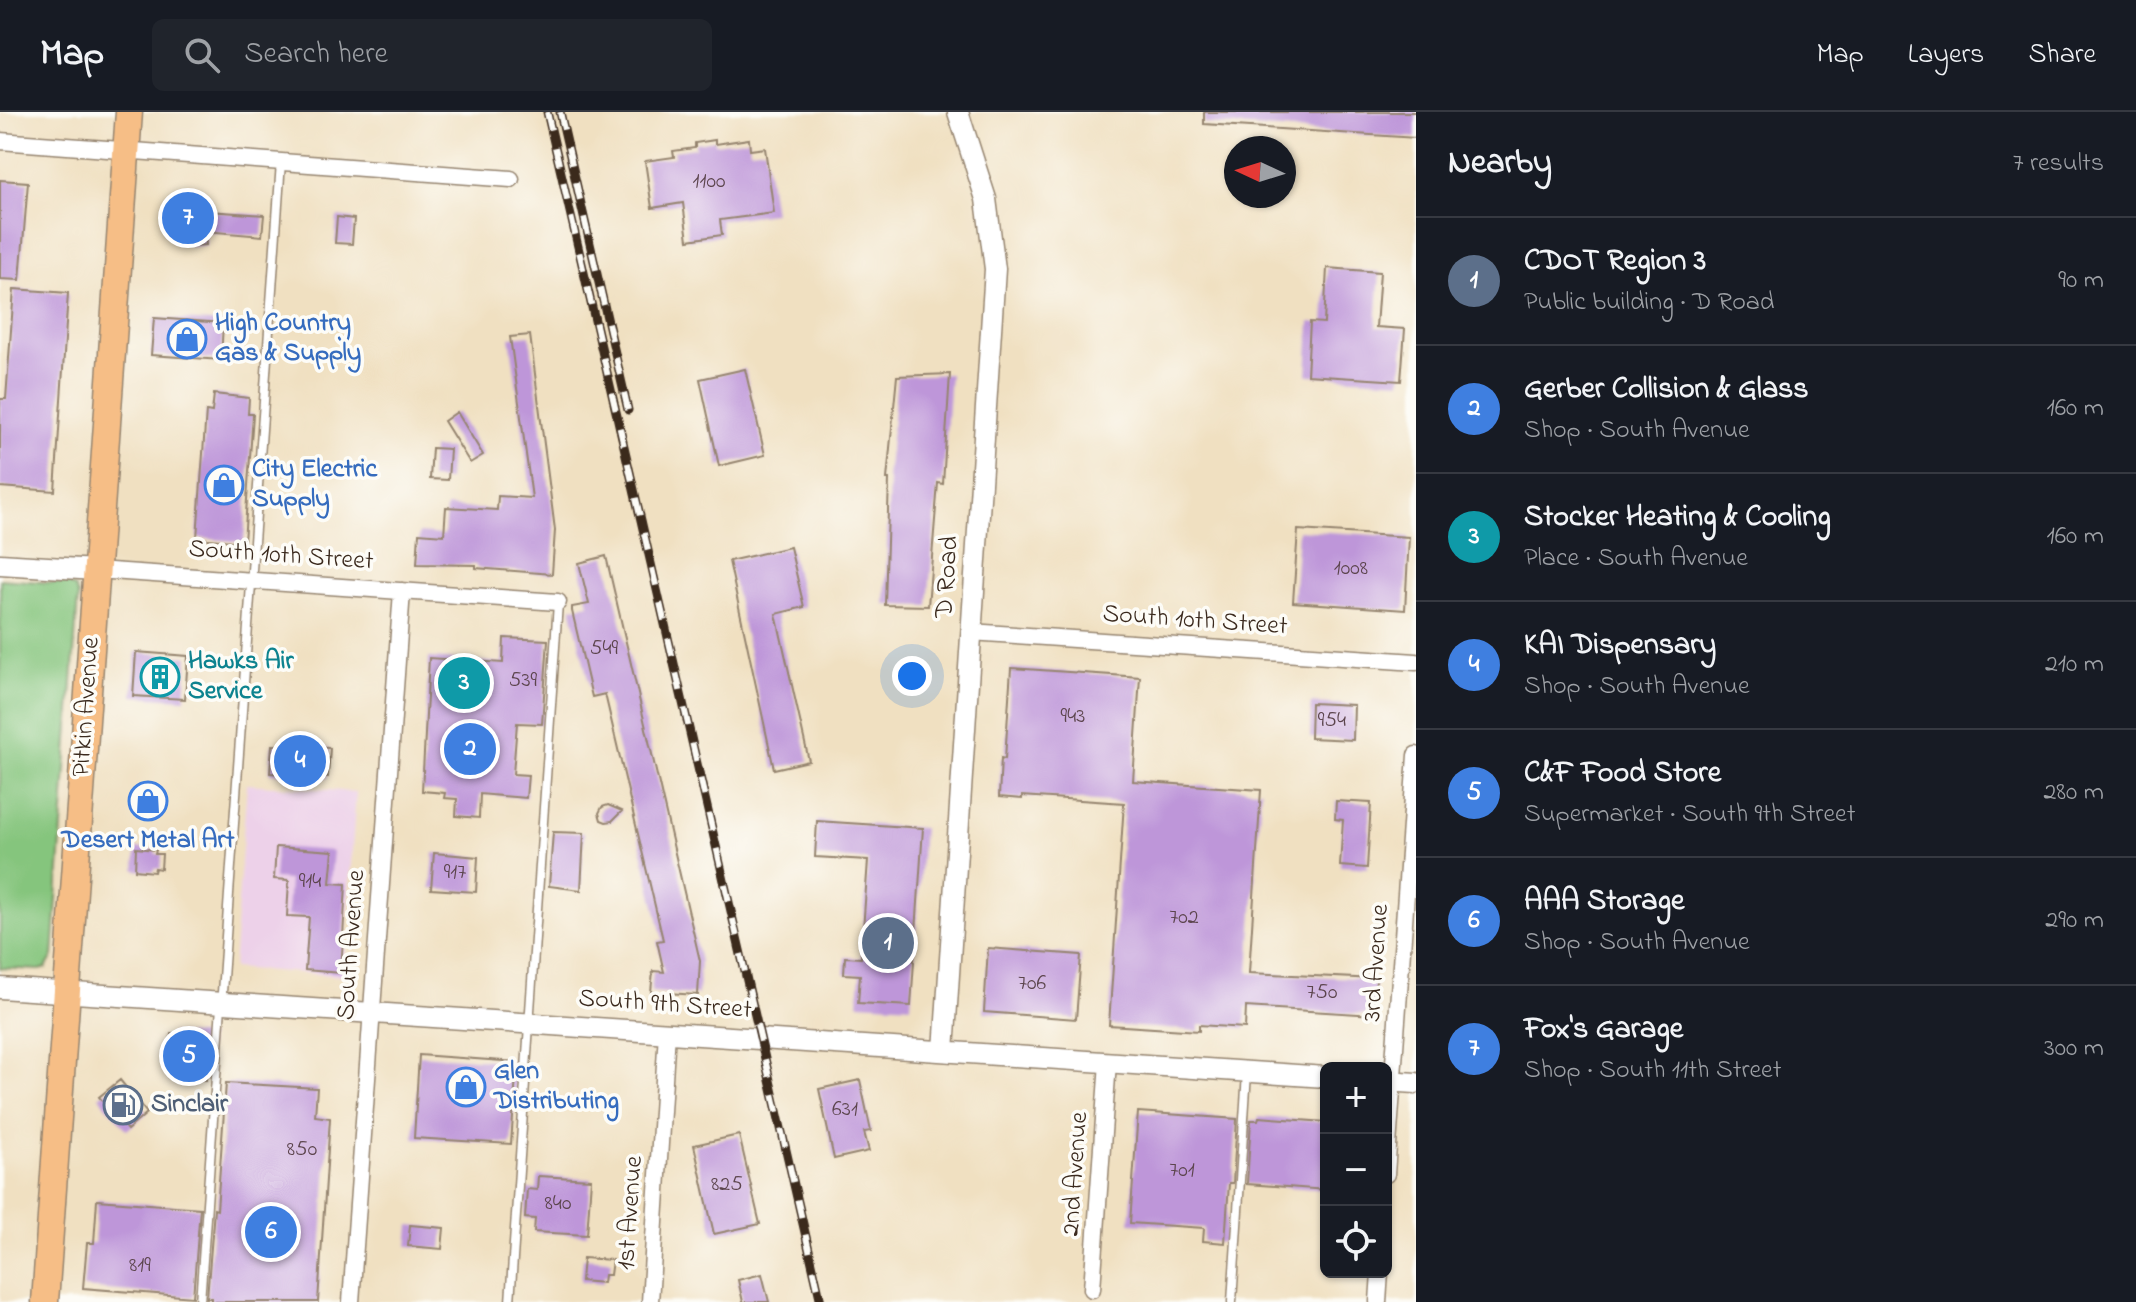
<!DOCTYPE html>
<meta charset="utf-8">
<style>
:root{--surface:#171b24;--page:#20242c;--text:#f1f3f6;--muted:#9ea1a6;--line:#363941;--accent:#1f6fb2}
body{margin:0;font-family:"Indie Flower",sans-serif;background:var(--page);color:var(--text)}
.controls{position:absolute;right:24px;bottom:24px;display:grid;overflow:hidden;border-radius:12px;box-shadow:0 2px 6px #0004}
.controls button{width:72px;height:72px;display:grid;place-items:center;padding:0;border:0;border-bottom:2px solid var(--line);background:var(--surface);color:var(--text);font:40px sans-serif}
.compass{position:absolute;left:1224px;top:24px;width:72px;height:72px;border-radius:50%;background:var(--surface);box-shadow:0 2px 6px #0004;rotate:274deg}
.you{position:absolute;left:912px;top:564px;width:28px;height:28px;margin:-20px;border:6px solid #fff;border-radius:50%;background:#1a73e8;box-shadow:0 0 0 12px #1a73e833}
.badge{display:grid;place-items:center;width:52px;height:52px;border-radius:50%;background:var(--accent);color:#fff;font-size:26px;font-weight:700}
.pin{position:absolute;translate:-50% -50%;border:4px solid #fff;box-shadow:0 2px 8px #0006}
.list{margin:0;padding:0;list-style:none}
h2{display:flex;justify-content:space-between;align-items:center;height:104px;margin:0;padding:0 32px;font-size:34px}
h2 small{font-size:26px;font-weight:400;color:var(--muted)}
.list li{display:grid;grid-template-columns:52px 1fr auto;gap:24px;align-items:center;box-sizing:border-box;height:128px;padding:0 32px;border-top:2px solid var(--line)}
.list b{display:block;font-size:30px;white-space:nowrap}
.list p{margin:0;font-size:26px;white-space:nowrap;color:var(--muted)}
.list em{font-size:26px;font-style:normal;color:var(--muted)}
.icon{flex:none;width:44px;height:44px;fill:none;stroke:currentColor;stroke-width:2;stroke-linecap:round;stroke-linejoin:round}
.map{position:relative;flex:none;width:1416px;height:1190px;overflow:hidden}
header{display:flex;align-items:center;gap:48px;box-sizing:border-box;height:112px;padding:0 40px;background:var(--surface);border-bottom:2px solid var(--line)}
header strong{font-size:38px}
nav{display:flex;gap:44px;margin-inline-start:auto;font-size:28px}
.search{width:560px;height:72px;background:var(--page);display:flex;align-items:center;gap:20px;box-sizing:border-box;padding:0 28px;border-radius:12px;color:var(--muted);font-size:30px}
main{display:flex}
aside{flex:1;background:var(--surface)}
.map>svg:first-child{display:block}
</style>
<header>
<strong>Map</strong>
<div class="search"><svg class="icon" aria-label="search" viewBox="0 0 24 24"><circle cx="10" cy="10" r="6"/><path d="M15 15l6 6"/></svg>Search here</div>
<nav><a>Map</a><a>Layers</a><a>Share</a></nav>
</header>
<main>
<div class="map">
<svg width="1416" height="1190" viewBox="0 0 1416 1190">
<rect width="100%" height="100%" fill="#fdfcf7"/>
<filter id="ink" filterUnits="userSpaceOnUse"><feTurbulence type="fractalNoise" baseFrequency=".0125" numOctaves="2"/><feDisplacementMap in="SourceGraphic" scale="16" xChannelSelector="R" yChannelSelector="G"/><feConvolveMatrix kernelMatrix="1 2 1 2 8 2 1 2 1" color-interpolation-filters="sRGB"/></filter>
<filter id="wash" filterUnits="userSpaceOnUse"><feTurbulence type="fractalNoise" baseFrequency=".006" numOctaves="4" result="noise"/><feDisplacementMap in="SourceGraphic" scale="32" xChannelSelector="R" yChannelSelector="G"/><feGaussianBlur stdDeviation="1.8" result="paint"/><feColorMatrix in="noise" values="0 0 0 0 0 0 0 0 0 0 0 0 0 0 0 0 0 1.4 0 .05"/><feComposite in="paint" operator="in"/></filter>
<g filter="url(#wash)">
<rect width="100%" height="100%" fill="#f0e0c1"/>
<path fill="#edd1e9" d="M247,672L356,680L343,864L233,856Z"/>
<path fill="#85c57d" stroke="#60784e" stroke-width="2" d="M0,467L68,472L75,476L78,484L53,844L46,856L40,858L0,856Z"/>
<g id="blocks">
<path fill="#be96d9" d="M1204,0H1416V26L1204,12Z
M749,27L750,38L765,36L774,101L720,108L722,123L688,128L683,91L652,96L645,49L674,45L673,39L695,36V31L715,28V32Z
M0,68L28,70L20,168L0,167Z
M168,90L210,95L209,99L264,103L262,124L205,119L206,133L189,134L188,118L166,117Z
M337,105L354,107L352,132L335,131Z
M1327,156L1380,160L1376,215L1405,217L1401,269L1307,263L1310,210L1324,211Z
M14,177L68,181L55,379L0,375V287H6Z
M154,206L223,211L221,248L151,243Z
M530,223L555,418L552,462L476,456V453L417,452L419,421L444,423L446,395L497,398L498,384L532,386L510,225Z
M745,257L765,343L719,354L700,267Z
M950,262L943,372L938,371L928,494L885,493L889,367H887L897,264Z
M214,282L249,286L248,302H253L244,430L197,426L206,299L212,300Z
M457,300L483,343L470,351L444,309Z
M432,336L450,337L448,368L430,367Z
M1298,418L1409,425L1405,498L1293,490Z
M790,435L804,495L776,502L809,649L774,657L729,449Z
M606,444L700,849L698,883L651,880L653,859L664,860L657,829L663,828L605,582L592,585L572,499V495L589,492L579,451Z
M504,526L548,528L542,612L517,611L513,662L528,663L526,686L480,682L479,706L456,704L457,687L444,686L445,681L422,679L429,546L503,551Z
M136,540L188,544L185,587L133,584Z
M1011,556L1140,565L1133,669L1261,678L1249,861L1376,867L1374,903L1246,895L1245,916L1199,913V919L1109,913L1124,691L1022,684V687L999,685L1001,646L1005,647Z
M1311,591L1354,593L1353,628L1310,626Z
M272,633L330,636L328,665L270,661Z
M1336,689L1371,691L1367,756L1340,754L1343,708L1335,707Z
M608,693L622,699L612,709L606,710L601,708L599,701L602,695Z
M817,709L923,716L911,894L858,891L860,863L844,862L845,845L861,846L868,748L815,745Z
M553,720L584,721L581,778L549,774Z
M276,735L333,739L330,771L346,772L341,861L305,858L309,805L287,804L289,768L274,767Z
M136,736L156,738L155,742H162L161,757L155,756L154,760L135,758Z
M434,741L478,745L476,780L431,777Z
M988,836L1081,843L1076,907L984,900Z
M171,921L209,924L206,968L168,965Z
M419,943L517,950L511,1032L414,1026Z
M120,968L147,1001L127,1018L99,985Z
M860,968L871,1019L864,1020L869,1039L834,1047L819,977Z
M226,971L317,976L315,1004L330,1006L318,1190H211V1186H207L214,1097L217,1098Z
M1138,1000L1237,1007L1233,1071H1229L1225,1131L1203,1129L1204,1116L1130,1111Z
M1259,1005L1326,1010V1078L1247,1072L1251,1008H1258Z
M739,1023L760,1112L714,1122L694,1033Z
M538,1064L591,1067L587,1123L534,1120L535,1107L525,1106L527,1077L537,1078Z
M97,1088L200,1096L193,1185L83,1176L87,1131H94Z
M410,1113L444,1116L442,1137L408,1134Z
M583,1146L612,1148L610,1163H604L603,1171L581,1169Z
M762,1162L769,1190H743L738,1168Z"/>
</g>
</g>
<g filter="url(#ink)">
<use href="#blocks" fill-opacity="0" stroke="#968570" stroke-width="2"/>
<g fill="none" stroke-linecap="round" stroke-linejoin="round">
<defs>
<path id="service" d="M200,1190L281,50
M510,1190L558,491
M1232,1190L1247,961"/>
<path id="minor" d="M0,29L511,67
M96,458L558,490
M970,520L1416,550
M1386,1062L1416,643
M1092,1177L1108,950
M351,1190L402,479
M650,1190L667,920
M1378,1190L1380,1160"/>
<path id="tertiary" d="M0,452L96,458
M0,876L1326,965
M944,939L995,157L986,87L958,0
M1386,969L1416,971"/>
<path id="primary" d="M45,1190L129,0"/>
</defs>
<use href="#service" stroke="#968570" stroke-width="11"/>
<use href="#minor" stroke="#968570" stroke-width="19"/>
<use href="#tertiary" stroke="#968570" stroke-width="23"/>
<use href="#primary" stroke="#968570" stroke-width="29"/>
<use href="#service" stroke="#fff" stroke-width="8"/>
<use href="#minor" stroke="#fff" stroke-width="16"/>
<use href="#tertiary" stroke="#fff" stroke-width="20"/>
<use href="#primary" stroke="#f6be86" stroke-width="26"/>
<defs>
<path id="rail" d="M547,0L821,1190
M560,0L628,298"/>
</defs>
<use href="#rail" stroke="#3b2a1e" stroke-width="9"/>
<use href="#rail" stroke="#fdfcf7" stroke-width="6" stroke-dasharray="18" stroke-linecap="butt"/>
</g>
</g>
<defs>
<symbol id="shop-ring" viewBox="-11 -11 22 22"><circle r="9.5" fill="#fdfcf7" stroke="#3f7fe0" stroke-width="1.5"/><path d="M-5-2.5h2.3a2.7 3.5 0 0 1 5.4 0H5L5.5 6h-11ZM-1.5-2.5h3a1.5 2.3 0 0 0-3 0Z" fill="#3f7fe0"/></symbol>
<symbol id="building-ring" viewBox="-11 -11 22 22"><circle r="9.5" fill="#fdfcf7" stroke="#0f9aa8" stroke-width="1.5"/><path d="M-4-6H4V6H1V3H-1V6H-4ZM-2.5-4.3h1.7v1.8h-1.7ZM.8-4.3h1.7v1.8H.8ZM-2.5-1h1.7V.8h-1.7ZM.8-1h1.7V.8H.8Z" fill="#0f9aa8"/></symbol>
<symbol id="fuel-ring" viewBox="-11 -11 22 22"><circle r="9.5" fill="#fdfcf7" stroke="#5c6f8a" stroke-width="1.5"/><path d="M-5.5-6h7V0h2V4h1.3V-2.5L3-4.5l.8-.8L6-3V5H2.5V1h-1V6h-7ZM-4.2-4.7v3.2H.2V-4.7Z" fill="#5c6f8a"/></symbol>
</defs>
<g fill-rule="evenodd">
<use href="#shop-ring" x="165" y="205" width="44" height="44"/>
<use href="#shop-ring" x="202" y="351" width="44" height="44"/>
<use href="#building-ring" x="138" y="543" width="44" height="44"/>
<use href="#shop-ring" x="126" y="667" width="44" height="44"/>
<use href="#shop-ring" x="444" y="953" width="44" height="44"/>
<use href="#fuel-ring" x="101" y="971" width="44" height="44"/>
</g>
<g text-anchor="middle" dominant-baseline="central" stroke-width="7" stroke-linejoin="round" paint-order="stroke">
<g font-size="22" fill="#5c454d">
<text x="709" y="70">1100</text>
<text x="1351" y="457">1008</text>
<text x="604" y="537">549</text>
<text x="523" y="569">539</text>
<text x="1073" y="605">943</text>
<text x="1332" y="609">954</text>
<text x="455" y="761">917</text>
<text x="310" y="770">914</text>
<text x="1184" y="806">702</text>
<text x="1032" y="872">706</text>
<text x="1322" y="881">750</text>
<text x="845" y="998">631</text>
<text x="302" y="1038">850</text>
<text x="1182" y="1059">701</text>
<text x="727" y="1073">825</text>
<text x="558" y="1092">840</text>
<text x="140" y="1154">819</text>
</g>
<g font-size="26" font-weight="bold" fill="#366cbe" stroke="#fdfcf7" text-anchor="start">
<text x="215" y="212">High Country<tspan x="215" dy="30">Gas &amp; Supply</tspan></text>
<text x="252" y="358">City Electric<tspan x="252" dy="30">Supply</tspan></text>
<text x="148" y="729" text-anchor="middle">Desert Metal Art</text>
<text x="494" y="960">Glen<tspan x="494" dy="30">Distributing</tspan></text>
</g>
<g font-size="26" fill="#3b2a1e" stroke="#fdfcf7">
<text transform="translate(281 444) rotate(4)">South 10th Street</text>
<text transform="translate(948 465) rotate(-86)">D Road</text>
<text transform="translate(1195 509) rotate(4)">South 10th Street</text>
<text transform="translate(87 595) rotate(-86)">Pitkin Avenue</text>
<text transform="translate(352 833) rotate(-86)">South Avenue</text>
<text transform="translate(1377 851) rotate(-86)">3rd Avenue</text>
<text transform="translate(665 893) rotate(4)">South 9th Street</text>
<text transform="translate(1076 1062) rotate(-86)">2nd Avenue</text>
<text transform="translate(631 1101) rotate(-86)">1st Avenue</text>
</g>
<g font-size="26" font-weight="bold" fill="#0d838f" stroke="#fdfcf7" text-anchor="start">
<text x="188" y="550">Hawks Air<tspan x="188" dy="30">Service</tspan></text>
</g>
<g font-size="26" font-weight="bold" fill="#4e5e75" stroke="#fdfcf7" text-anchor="start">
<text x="151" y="993">Sinclair</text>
</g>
</g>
</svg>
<div class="controls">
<button>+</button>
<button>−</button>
<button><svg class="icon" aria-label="locate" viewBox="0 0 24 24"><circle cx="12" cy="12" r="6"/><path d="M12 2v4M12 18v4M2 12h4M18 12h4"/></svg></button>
</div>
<svg class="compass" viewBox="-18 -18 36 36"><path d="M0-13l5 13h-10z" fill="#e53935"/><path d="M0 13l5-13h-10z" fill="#9ea1a6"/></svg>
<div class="you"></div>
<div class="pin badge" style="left:888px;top:831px;background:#5c6f8a">1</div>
<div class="pin badge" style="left:470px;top:637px;background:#3f7fe0">2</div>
<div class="pin badge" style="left:464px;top:571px;background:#0f9aa8">3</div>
<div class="pin badge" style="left:300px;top:649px;background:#3f7fe0">4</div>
<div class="pin badge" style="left:189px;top:944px;background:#3f7fe0">5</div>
<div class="pin badge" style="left:271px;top:1120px;background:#3f7fe0">6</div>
<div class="pin badge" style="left:188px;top:106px;background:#3f7fe0">7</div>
</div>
<aside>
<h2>Nearby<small>7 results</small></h2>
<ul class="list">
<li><span class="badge" style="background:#5c6f8a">1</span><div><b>CDOT Region 3</b><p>Public building · D Road</p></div><em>90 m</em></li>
<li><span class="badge" style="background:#3f7fe0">2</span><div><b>Gerber Collision &amp; Glass</b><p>Shop · South Avenue</p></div><em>160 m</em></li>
<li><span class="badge" style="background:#0f9aa8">3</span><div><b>Stocker Heating &amp; Cooling</b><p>Place · South Avenue</p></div><em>160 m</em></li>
<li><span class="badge" style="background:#3f7fe0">4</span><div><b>KAI Dispensary</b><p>Shop · South Avenue</p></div><em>210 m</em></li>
<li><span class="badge" style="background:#3f7fe0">5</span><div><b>C&amp;F Food Store</b><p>Supermarket · South 9th Street</p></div><em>280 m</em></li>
<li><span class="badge" style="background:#3f7fe0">6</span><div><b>AAA Storage</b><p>Shop · South Avenue</p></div><em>290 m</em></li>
<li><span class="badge" style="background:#3f7fe0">7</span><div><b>Fox's Garage</b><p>Shop · South 11th Street</p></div><em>300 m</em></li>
</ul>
</aside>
</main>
